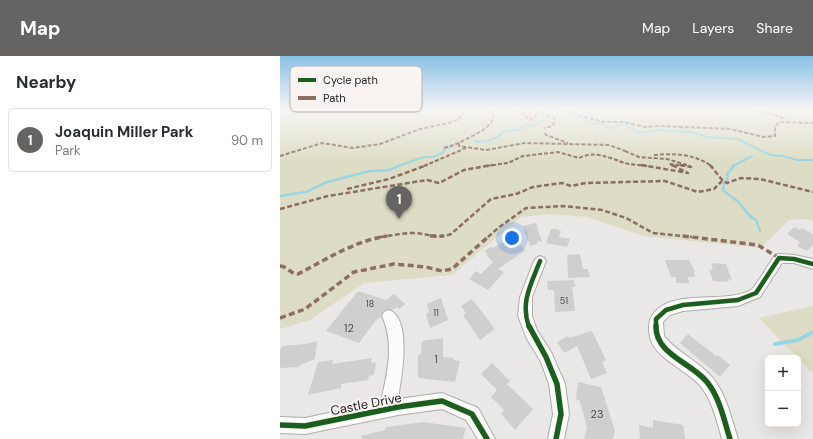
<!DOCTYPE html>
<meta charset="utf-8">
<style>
:root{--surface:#fff;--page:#f7f7f7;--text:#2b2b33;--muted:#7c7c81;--line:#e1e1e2;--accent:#656463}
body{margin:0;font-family:"DM Sans",sans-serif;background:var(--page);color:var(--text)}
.controls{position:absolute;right:12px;bottom:12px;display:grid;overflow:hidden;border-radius:6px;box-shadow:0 4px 16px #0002}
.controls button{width:36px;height:36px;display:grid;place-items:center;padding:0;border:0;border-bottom:1px solid var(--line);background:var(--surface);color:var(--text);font:20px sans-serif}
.you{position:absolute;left:232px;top:182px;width:14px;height:14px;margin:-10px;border:3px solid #fff;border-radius:50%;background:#1a73e8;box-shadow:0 0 0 6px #1a73e833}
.badge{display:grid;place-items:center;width:26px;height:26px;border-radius:50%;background:var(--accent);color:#fff;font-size:13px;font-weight:700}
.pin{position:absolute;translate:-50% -33px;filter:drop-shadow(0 1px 2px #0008)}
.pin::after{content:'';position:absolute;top:21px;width:14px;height:12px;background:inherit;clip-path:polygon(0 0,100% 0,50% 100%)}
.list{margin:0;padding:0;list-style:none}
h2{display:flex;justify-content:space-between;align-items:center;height:52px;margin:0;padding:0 16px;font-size:17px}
h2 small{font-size:13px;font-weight:400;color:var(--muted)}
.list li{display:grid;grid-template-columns:26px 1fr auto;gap:12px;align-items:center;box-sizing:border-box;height:64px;margin:0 8px 8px;padding:0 8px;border:1px solid var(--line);border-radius:6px}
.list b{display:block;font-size:15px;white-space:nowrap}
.list p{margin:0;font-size:13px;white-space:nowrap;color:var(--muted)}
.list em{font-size:13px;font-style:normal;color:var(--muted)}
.map{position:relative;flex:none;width:533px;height:383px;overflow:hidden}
header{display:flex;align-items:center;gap:24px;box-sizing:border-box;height:56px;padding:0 20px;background:var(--accent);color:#fff}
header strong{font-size:19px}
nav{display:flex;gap:22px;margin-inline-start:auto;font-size:14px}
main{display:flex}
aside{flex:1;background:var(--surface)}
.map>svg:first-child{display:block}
</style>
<header>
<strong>Map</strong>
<nav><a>Map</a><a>Layers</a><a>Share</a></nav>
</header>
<main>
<aside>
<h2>Nearby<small></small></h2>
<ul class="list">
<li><span class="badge">1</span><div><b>Joaquin Miller Park</b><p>Park</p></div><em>90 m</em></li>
</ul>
</aside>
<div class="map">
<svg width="533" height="383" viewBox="0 0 533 383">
<rect width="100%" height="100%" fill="#eae8e6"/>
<path fill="#dcddc4" d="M0,54H533V165L526,163L509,164L481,192L363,180L307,161L269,158L241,161L172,219L84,227L30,264L0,273Z
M533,250V318L479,262Z"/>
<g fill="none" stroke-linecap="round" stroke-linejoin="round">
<path stroke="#9bd4e2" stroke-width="2" d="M256,54H260
M264,54L280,55L301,60L312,68L319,67L328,72L344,68L359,77L381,74L411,76L427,81L458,83L490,99L503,100L517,104H533
M195,85C205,87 217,83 223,76L240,73L246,69L254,70L258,66L264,65L263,60
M118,110L144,101H153L162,97L165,93L173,90
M453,110L472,100"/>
<path stroke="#9bd4e2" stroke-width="2.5" d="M454,109L447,119L448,122L444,127L443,134C447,138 451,140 456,144C465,151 464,158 476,164L480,175
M0,140L26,136L47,126L90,115L109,114L121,109"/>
<path stroke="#9bd4e2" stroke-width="4" d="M495,288L518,284L533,276"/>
</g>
<path fill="#d0cfcd" d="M256,167L262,186L258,185L257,188L250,190L243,170Z
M514,171L520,174L522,172L533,178V189L527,195L517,190L520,186L507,178Z
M271,173H277L281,175L279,181L290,183L287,191L266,187Z
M231,181L246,194L218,213L224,216L208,234L189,223L196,215L201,218L213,206L206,199L208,198L204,195L211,191L213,192Z
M300,198L303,213H308L310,221L288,222L287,199Z
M385,204H409L415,216H414L415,221H407L410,227H397L395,221H391Z
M431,207L446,208L452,224L448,223L449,226L433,225L429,214H433Z
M294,224L295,231H292L295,255L275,256L274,234H268L267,225Z
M78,235L106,244L114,238L125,248L119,253L117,251L112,254L108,253L103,255L101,261L96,264L79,287L46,275Z
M161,242L168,264L150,272L146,258L149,256L147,248Z
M192,243L215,273L200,284L183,259L186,257L181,250Z
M312,275L326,304L322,306L327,317L311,323L297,290L284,297L277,286L288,280L289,282Z
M408,278L436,300L438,299L450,309L440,321L400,287Z
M163,282V301L174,302L173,304L180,305L175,326L138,322V299L141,298L142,285Z
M37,285L35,303L20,309L19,311L0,312V294L2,290L26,288Z
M92,302L91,307L96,306L94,319L89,320L88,324L61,328V332L28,339L38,306L53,304L52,308Z
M212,307L230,325L227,328L253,353L235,374L221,358L224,354L211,341L217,334L201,318Z
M298,326L321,331L335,375L333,383H304L307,372L300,345L296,343Z
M373,364L403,369L405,383H360L359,369L373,372Z
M143,366L186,372L183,383H82L81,380L105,374L106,371Z"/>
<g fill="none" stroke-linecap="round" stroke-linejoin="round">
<defs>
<path id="minor" d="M499,198L514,199L533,203V213L514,207H502L480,241L458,250L403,255L390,259L383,266L384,280C396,295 414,303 427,316C445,332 451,361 458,383H442C437,366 433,347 422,332C407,312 368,302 369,273C369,263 371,259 379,252C399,235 448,247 471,234C476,230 490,206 495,199Z
M260,200L264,202L266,205L252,241V260L257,274L271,296L285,328L289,358L284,383H268L273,358L269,328L261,306L247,283L238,260L240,241L254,205L256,202Z
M109,254C133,263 121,324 118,343L162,337L198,352L215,383H198L186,364L162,353L118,359L25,378L0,377V361L25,362L101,346C107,317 115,288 102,260L104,256Z"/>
</defs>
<use href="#minor" stroke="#aeacab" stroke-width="2"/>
<use href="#minor" fill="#fcfcfb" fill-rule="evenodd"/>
<path stroke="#8d6e63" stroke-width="2" stroke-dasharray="4 2" stroke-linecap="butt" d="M208,54L214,61C207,76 192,79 179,87V90L206,94L245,87L329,89L348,96
M235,54L241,56L249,64L255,62L257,56L261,55L264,59L274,62L275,66L272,70L264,72
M281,54L323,66H344L365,71L378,70L450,73L484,81L495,80V71L499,66L533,67
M477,54L507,63
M265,77L266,79L288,87
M164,92L179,87
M345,95L359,101L387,103L410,110
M374,99C394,97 415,98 431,110
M0,100L42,87L73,92L100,88L140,73L169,67L179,63L185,54
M144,110L186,92
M206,110L228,107L243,100L278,96L299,102C316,94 329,102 345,107C352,109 360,109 368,110
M394,110L389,108L407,110"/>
<path stroke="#8d6e63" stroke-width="2.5" stroke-dasharray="5 2.5" stroke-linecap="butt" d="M361,109L408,117L392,109
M400,109L411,111L408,109
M430,109C436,115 440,124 447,127L461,122L480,123L533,136
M67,133L109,123L147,109
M0,153L48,140L147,124L159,127L184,114L212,109
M100,181C111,180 122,177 133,177C148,177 155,184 171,178L211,143L236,138L253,131L282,127L291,130L306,127L385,125L418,136L434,133L442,125
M208,181L218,172L246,152L283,150L322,154L346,162L373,177L412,181"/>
<path stroke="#8d6e63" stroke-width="3.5" stroke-dasharray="6 3.5" stroke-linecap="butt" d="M150,180H164
M403,180L478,189L499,202
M0,210C7,210 10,218 18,218C47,203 74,185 107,180
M0,262L25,253L74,216L114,208L146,211L162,215L172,213L209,180"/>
<defs>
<path id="cycleway-far1" d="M249,271C240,247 251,228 260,205
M376,271V263L386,254L403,249L458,244L476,237L499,202L514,203L533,208"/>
<path id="cycleway" d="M249,270L266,301L277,328L281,358L276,383
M376,270C375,298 412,307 427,326C440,342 444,364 450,383
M0,369L25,370L118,351L162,345L192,358L207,383"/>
</defs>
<use href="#cycleway-far1" stroke="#f9f4f1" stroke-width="7"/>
<use href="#cycleway" stroke="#f9f4f1" stroke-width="8"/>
<use href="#cycleway-far1" stroke="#1b5e20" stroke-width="4.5"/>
<use href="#cycleway" stroke="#1b5e20" stroke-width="5.5"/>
</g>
<linearGradient id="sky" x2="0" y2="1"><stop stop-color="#89c1e6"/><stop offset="0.5" stop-color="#f6f5f4"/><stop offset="1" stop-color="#f6f5f4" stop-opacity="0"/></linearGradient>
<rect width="533" height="107" fill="url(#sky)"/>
<g text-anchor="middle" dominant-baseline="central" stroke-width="4" stroke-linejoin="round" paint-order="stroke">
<g font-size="9" fill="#4d4c4b">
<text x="284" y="245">51</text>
<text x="90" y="248">18</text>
<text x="156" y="257">11</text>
</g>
<g font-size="11" fill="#4d4c4b">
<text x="69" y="272">12</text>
<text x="156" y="303">1</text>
<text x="317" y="358">23</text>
</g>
<g font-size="13" fill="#1e1d1c" stroke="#f9f4f1">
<text transform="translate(86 348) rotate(-11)">Castle Drive</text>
</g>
</g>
<rect x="10" y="10" width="132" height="46" rx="6" fill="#f9f4f1" stroke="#b7b4b1" stroke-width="1"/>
<rect x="18" y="22" width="18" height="4" fill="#1b5e20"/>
<rect x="18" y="40" width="18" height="4" fill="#8d6e63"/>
<g font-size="11" fill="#1e1d1c">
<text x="43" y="28">Cycle path</text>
<text x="43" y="46">Path</text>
</g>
</svg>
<div class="controls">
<button>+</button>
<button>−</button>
</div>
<div class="you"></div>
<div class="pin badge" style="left:119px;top:163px">1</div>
</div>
</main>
